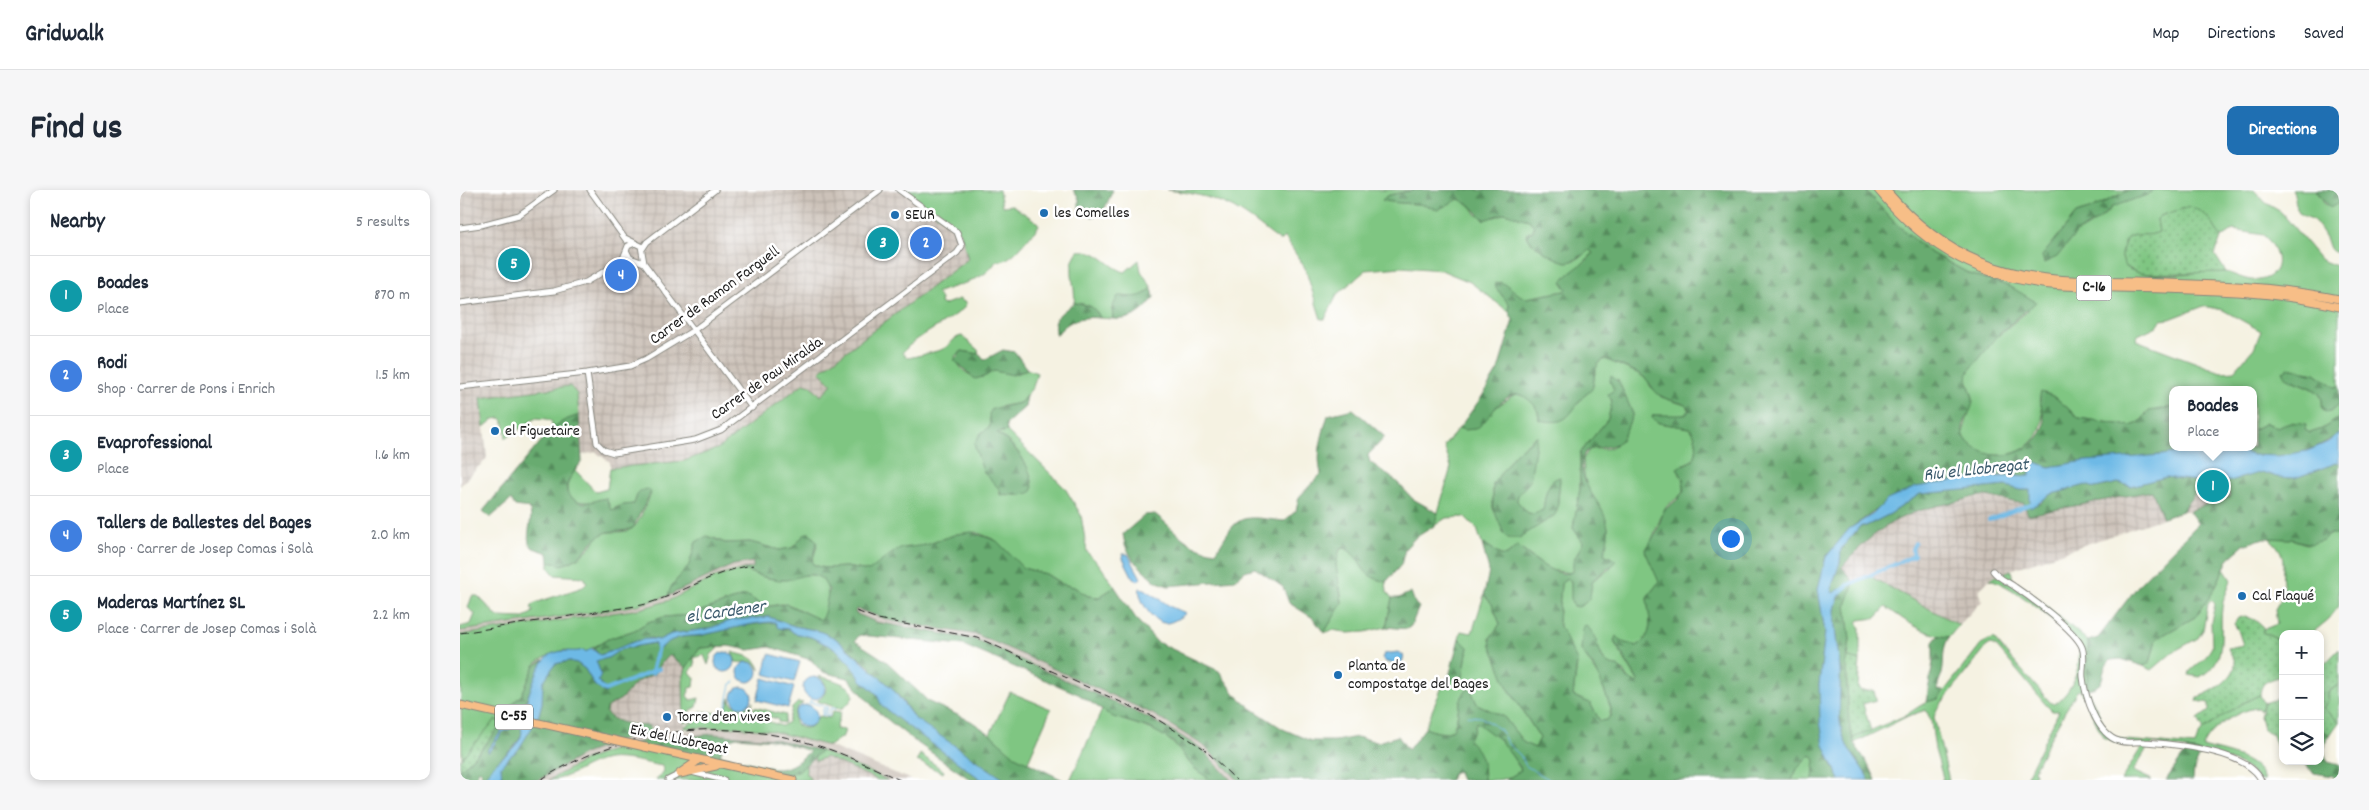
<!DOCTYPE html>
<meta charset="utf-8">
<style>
:root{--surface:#fff;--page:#f6f6f7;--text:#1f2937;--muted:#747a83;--line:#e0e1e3;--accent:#1f6fb2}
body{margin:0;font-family:Dekko,sans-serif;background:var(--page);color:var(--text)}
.controls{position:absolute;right:15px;bottom:15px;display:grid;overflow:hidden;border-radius:10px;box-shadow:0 2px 8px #0003}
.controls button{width:45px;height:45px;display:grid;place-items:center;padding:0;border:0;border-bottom:1px solid var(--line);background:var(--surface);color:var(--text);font:25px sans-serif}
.you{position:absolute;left:1270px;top:348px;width:18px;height:18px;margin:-12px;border:4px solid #fff;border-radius:50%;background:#1a73e8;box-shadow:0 0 0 8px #1a73e833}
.badge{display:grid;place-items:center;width:32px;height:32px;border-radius:50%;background:var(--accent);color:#fff;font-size:16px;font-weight:700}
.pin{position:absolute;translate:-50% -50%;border:2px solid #fff;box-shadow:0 1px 5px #0006}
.popup{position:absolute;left:1709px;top:196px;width:88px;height:65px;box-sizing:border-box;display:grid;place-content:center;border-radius:10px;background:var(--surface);filter:drop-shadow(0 1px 4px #0005);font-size:16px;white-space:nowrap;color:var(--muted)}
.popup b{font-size:19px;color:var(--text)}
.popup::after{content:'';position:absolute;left:50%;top:100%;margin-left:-10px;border:10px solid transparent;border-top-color:var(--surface)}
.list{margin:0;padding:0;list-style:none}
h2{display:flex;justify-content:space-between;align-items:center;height:65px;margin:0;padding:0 20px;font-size:21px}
h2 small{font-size:16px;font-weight:400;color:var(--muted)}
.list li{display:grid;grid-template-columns:32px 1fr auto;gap:15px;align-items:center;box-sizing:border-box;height:80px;padding:0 20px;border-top:1px solid var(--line)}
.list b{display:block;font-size:19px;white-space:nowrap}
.list p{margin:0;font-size:16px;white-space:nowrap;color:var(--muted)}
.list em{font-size:16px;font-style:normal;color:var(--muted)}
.icon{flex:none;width:28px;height:28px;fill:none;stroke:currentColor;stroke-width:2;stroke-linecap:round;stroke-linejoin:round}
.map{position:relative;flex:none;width:1879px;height:590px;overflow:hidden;border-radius:10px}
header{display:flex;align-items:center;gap:30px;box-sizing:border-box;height:70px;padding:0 25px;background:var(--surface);border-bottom:1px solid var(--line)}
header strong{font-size:24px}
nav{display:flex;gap:28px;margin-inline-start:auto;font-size:18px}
.intro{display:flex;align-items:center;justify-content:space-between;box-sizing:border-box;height:120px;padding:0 30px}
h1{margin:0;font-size:35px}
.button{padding:12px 22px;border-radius:10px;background:var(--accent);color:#fff;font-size:18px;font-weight:700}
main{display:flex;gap:30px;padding:0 30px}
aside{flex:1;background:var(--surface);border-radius:10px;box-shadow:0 2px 8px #0003}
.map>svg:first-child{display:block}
</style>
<header>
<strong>Gridwalk</strong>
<nav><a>Map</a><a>Directions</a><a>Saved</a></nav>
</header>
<div class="intro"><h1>Find us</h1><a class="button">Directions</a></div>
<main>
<aside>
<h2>Nearby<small>5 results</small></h2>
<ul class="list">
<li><span class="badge" style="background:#0f9aa8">1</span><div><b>Boades</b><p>Place</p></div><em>870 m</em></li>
<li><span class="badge" style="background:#3f7fe0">2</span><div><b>Rodi</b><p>Shop · Carrer de Pons i Enrich</p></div><em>1.5 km</em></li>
<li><span class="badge" style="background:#0f9aa8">3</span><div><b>Evaprofessional</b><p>Place</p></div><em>1.6 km</em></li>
<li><span class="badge" style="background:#3f7fe0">4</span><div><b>Tallers de Ballestes del Bages</b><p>Shop · Carrer de Josep Comas i Solà</p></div><em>2.0 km</em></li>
<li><span class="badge" style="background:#0f9aa8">5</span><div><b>Maderas Martínez SL</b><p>Place · Carrer de Josep Comas i Solà</p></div><em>2.2 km</em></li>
</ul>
</aside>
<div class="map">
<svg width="1879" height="590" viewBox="0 0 1879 590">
<defs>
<pattern id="industrial-grid" width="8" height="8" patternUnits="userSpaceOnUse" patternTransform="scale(1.25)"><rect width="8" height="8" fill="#ccc2b9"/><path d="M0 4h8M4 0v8" fill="none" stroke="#afa69e"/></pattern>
<pattern id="forest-firs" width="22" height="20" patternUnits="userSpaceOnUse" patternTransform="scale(1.25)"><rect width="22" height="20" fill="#67ab70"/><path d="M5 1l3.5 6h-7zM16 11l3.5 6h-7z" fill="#548a5b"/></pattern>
<pattern id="garden-dots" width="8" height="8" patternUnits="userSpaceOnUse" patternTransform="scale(1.25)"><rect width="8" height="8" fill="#7fc682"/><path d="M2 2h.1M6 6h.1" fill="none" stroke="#67a06a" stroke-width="1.8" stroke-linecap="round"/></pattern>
</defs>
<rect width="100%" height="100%" fill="#fff"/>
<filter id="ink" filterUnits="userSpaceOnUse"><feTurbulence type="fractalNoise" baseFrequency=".02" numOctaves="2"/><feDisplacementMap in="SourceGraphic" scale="10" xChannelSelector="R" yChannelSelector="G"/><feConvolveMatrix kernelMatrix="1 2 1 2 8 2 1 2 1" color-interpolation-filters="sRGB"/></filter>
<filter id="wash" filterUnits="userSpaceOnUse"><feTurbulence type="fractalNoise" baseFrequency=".0096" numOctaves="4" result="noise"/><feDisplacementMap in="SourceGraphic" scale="20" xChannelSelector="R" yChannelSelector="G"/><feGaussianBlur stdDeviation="1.12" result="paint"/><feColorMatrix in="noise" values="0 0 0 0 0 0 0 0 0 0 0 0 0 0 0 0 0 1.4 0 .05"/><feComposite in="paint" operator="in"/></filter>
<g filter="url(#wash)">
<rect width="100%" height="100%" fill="#f5f2e2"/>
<path fill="url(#industrial-grid)" d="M0,0H445L501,43L509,69L361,181L372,194L361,206L351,195L344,193L259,258L224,271L150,278V272L136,262L122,265L117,204L110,196L21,208L27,268L0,296Z
M1751,285L1763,288L1770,306L1729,321H1723L1726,313L1738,304L1741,292Z
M1693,301L1703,328L1533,386L1519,400L1522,411L1499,435L1411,387L1394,393L1382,377L1401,355L1427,335L1461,319L1525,306L1548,312L1564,313L1568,325Z
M210,465L226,478L223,489L225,538L193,543L189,536L158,531L147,524V517L161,509L177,492L196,483L201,474Z
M366,567L370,568L418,590H351L346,583V574L354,568L357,571Z"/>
<path fill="#ccc2b9" d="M293,371L294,378L275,380L255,387L200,414L180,419L0,445V441L11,439L178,415L208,406L273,375Z
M397,419L432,431L518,445L559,463L693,524L744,556L778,590H771L742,559L691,529L517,450L416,432L394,423Z
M253,537H277L312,541L369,556L452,590H428L371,565L314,549L252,544L162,556L125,570L89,590H78L124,564L172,546Z"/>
<path fill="#7fc682" stroke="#4e714f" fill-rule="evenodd" d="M445,0H539L542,16L552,15L577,32L579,35L575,41C564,51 552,73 536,71C526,91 495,95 476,103L481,109L480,113L483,115L499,109L506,113L505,117C486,135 459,143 442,163L448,168C453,167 479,161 483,159C491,155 493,147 502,146L518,160L519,164L502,161L495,166C497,177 510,189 522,187C526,187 530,183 533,181C547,180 551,189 567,179L577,183L573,197L560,213L538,217L528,240L521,243L514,254L523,281L539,297L540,304L558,305L570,303C574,278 557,256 537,243L547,241L605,298L621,325L627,362L639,374L655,397L639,407L628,406L614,397L602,394L586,384L563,378L533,349L516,342L497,344L466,355L438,360L409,381L386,377L365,378L354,375L352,372L357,356L346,343L332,358L319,360L290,352L265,353L254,348L236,352L229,375L211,397L208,406L178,415L143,421L0,441V437L11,434L15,424L8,418L12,406H18L38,427L64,428L73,422L71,416L75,413L123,397L127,393L124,387L95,385L89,378V372H94L100,375C112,373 121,367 129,358C134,353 136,347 142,344C153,339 166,346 175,336C181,329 186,313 191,304L182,300L177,305L174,314L160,316L151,320L149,319L148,312C136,310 106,318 107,298C108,291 110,284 115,280L136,302L147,299L150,278L224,271L259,258L344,193L351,195L361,206L372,194L360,181L508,69L501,43Z
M707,0H954L929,5L925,11C951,14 973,17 999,9L1011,16L1017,25L1035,27L1045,23L1069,30L1074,36L1073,41L1068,42L1066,46C1073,57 1099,73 1112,71C1118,70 1124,64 1129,60L1133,63L1114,82L1104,88L1103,95L1107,99L1105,101L1067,108L1061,107L1040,92L1036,98L1049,114V122L1010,92L981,80L941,77L906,80L877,105L865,129H861L845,78L826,49L824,47L820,51C807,42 795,31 782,23C759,8 733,3 707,0Z
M1405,0H1669L1629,20L1616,24L1597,48C1612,45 1627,39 1639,29C1647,24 1651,16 1660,12C1671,7 1684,9 1693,0H1794L1806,13L1821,22L1861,70L1879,77V196L1875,197L1855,183L1845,181L1836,192C1849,197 1865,201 1862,218L1871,221L1879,214V228L1862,239L1850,243L1833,232L1818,238L1806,233L1793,240V200H1713V217L1687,223L1679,233L1671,236L1619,228L1595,207L1585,203L1579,208C1600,269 1516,282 1503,243L1513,208L1506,186C1519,160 1546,138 1568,121L1551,97L1510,84L1469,62L1432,30ZM1725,18C1747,20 1751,31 1761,48L1773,40L1803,45C1820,58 1826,86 1799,90C1789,92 1776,85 1766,82C1761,81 1753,82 1747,82C1722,83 1687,90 1665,77L1661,64L1666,49C1675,41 1688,48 1699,42L1697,29L1700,26ZM1744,116L1763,120L1801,141L1794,158L1774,181L1761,182L1676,150L1678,145L1697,136L1701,130L1710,129Z
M1832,0H1856L1866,15L1879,13V63C1867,62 1870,54 1865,46C1862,41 1857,33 1853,30C1848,26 1843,28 1839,22C1834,15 1837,8 1832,0Z
M618,61C639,58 648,77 665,82L679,70L681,81L692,98C682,107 676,110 663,106L652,118L653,129L640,128C635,116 627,114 614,113C617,96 605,78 618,61Z
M1145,169L1177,183L1188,190L1190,196L1201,207L1228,216L1229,222L1221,226L1193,225L1192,228L1199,233L1230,238C1237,246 1239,261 1233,270L1222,275L1219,284C1237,303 1209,310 1204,320C1202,324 1193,347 1192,349C1191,359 1196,382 1199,392L1187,407C1188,425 1197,443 1177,456L1165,453L1156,446L1154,452L1178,491L1176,493L1167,488L1163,480L1145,473L1131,441L1123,446L1121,460L1137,483L1151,518L1149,528L1144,532L1140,531L1130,513L1113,506L1117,474L1098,432L1101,394L1106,388L1111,391L1112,413L1115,417C1134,412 1128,404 1133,390L1151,378L1152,368L1144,364L1148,338L1141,319L1128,301L1124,285L1123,269L1129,260C1134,258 1138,259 1144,259C1162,258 1167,236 1173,224L1158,190L1153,195L1154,200L1150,206L1152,213L1148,229L1120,263V299L1113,338L1123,352L1111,383L1089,380L1057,356L1046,366C1035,365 1033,356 1022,354L1017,339L1005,327L986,328L974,336L991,277L984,256L999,238L1004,240L1055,204C1069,205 1079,217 1079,230C1105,232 1106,230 1121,209C1124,205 1129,203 1132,199C1136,187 1132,175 1145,169ZM1076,246L1070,291L1058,305L1057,311L1068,323L1074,324L1083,320L1086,303L1100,290L1097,321L1059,348H1048L1033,318V294L1054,265Z
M110,196L117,204L119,225L92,238V232L87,229L76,228L46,248L44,233L41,228L34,229L24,237L21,208Z
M1714,257H1749L1718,263Z
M1872,343L1879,344V416L1869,429L1851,444H1823V452L1804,443L1802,440L1817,434L1815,419L1825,402C1817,379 1833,368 1809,348L1831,349L1846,354L1860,351Z
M882,357C906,366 893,384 926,392L927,402L932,408L926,437L905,442L888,443L873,440L864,443L882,413C882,395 869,373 882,357Z
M283,379C294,385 308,389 321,390C330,390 336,385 344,385C372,382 371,408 363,427L360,430L330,415L321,414L304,417L290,407L284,406L230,425L204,427L188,432L175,440L148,449L125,462L124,460L111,463L105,460L91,464L76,473L62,504L49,517L42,532L35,530L2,568L0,445L180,419L210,410L255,387Z
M1764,379L1771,390C1769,398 1765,405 1763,412C1757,442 1771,469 1740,487L1729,485L1730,481L1745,468L1752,457L1751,432L1755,414L1752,410L1748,414L1743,440L1738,448L1713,462L1692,480L1683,476L1691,470L1696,449L1735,427L1753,402Z
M1551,380L1553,390L1571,403L1628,451L1627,499L1647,540L1655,547L1666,550L1735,556C1736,553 1737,548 1739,545C1744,536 1791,507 1800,505L1804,513L1800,521L1798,518C1780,519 1748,539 1743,557C1762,563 1798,567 1804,590H1798C1784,565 1720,559 1694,554L1688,557L1673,581L1692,590H1661L1683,555L1660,554L1643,547L1620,500L1617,501C1602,526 1587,553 1574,580L1575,585L1565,590L1599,521H1592L1586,515L1537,457L1531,454L1526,457L1477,519L1474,527L1489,590H1481L1483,588L1475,560L1471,531L1466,520L1448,526L1394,553L1393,548L1444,526L1466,512L1478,509L1521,454L1533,448L1590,512L1594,514C1611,504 1621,479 1619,459C1605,437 1555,397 1530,389Z
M1411,387L1499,435L1489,447C1465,445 1445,431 1426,417L1416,428L1399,430L1397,433L1400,436V471L1388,468L1390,450L1386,415L1394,393Z
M1024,405L1032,414L1040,434L1030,448L1031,455L1048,498L1080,548L1075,558L1064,553L1044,527L1017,514L1011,500L1008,499C988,517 1010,556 965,538L982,497L988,491L1003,487L1008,457L999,448L1001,441L1012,443Z
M259,457L251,465L248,475L244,465L234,468L235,475L230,482L235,488L234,497L230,498L227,506L231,510L239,508L237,517L229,521V528L232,531L224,533L223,489L226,478L240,458Z
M272,462C285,466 297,466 300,480C294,467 286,474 276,472Z
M358,486C375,490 412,499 381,519L357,511C368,504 370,494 358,486Z
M1879,494V532L1863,518L1868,510V503Z
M550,502L591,519L567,574L548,562L530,544Z
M270,508L271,513L281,519L288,517L293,512L290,523L292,526L322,536L328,532L332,518L338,512L343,513C327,522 334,545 352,536L359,526L370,528L373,521L381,522L376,539L385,540L383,546L369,556L312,541L277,537L225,538V536L240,529L241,521L264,524Z
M294,517L326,525L324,533L318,532V529L298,524L297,526L294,525Z
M642,520C660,532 684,534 703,545C717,554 724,568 735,579C740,583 746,586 751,590H610Z
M1015,532C1035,536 1049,562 1059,577L1061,580C1051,590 1038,590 1024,590L1023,572L1007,550L1014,540Z
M191,555L328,584L346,574V583L351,590H196L204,581L202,576C185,573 165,567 148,569C127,572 110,590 89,590L125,570L158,558L172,561Z
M361,561L428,590H418L366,567L356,571L354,568Z
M460,564L484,581L483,583L457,571Z
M1351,565L1355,570L1353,590H1332L1337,579Z"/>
<path fill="url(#forest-firs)" stroke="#426446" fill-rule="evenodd" d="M613,0H653L645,18L633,27L619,20V9Z
M954,0H1405L1432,30L1469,62L1510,84L1551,97L1576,112L1540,143L1509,181C1504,191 1512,199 1513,210C1513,222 1499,233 1504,246C1506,251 1510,254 1514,257C1536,272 1566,266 1581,243C1590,228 1576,213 1581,202L1595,207L1619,228L1671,236L1679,233L1689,221L1713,217V257L1718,263L1666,269L1626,271L1589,277L1570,270V286L1541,285L1490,292L1418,319L1389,339L1366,367L1358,399L1365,442L1359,495L1371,572L1380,590H1353L1355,570L1351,565L1337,579L1332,590H1046L1061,580L1060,577L1040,550L1016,532L1014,540L1008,550C1022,561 1023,573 1024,590H1001L997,581L993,583L990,590H778L744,556L693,524L559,463L518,445L432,431L396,419L395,423L416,432L517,450L691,529L714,542L742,559L771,590H751L734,578L712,551L690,538L653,527L618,504L503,455L399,445L395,451L426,471L469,512L511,531L530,544L555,566L603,590H545L532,583L454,528L442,510L432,498L416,486L410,477L375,448L359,441L334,436L309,427L273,430L247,439L211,444L199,450L191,448L140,465L133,458L148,449L175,440L188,432L204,427L230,425L284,406L290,407L304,417L326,414L361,430L364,423L369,400L362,389C349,379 338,389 325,390C311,390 295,385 283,379L293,378V372L273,375L208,406L211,397L229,375L236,352L247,346L265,353L290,352L319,360L332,358L346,343H350L357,352L352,372L354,375L365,378L386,377L409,381L431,364L442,358L466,355L497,344L512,342L537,351L563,378L586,384L602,394L614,397L628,406L639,407L655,397L677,430L697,452L759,481L775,504L791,518L823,539L851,551H875L897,547L918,552L938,546L948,560L965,538C1011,556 988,517 1008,499L1011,500L1017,514L1044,527L1064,553L1075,558L1080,548L1047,496L1031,455L1030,448L1040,434L1032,414L1024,405L1029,381L1022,354C1040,358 1038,377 1057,356C1069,365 1097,391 1113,381V372L1123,352L1113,338L1120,299V263L1148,229L1152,211L1148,204L1154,200L1150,191L1151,186L1159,192L1173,224C1170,230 1164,247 1160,251C1148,262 1127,253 1123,267C1116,296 1145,312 1148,338C1149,346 1146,357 1144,364L1155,370V373L1133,390C1129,403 1134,410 1118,417L1113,415L1111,410V391L1106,388L1101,394L1098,432L1117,471L1113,506L1130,513L1140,531L1147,530L1151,525V518L1136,480L1121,460L1123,438L1125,435C1143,447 1134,476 1158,476L1167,488L1176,493L1178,491L1176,487L1154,451L1156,446L1165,453L1177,456C1197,443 1188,425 1187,407L1199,392L1185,361L1197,341L1204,320L1217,310L1224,301L1223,288L1217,278L1233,270C1239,261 1237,246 1230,238L1199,233L1192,228L1193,225H1224L1230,220C1225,211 1211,212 1203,207C1194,203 1192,196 1187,190C1178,180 1157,175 1145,169C1132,175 1136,187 1132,199C1129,203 1124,205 1121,209C1107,229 1105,235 1079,230C1079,220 1076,216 1069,210C1048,190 1031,229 1016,239L1004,240L999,238L1021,208L1038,180L1053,130L1049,122V114L1036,98L1035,93C1047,89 1055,106 1067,108L1105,101L1107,99L1102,92C1107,82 1126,74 1133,63L1129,60C1123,65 1116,71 1108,72C1097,72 1069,54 1066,44L1073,41L1074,36L1069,30L1045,23L1024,30L1011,16L999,9L977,20C961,10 941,16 922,10L929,5Z
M1669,0H1693L1687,5L1652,17L1638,30L1617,42L1597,67L1584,73L1582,66L1616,24L1629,20Z
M1856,0H1879V13L1870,18Z
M692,98L694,107C685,122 671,131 653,129L652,118L658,106C673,106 679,110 692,98Z
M614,113C627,114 635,116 640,128C621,126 607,130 596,146C591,127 600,124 614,113Z
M543,160L555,162L567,179L553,185L534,181L523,187L515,189L494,170L502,161L519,164L524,170Z
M1828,178L1855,183L1875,197L1879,196V214L1871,221L1865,222L1862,218C1866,195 1838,196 1825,186L1823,181Z
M567,206L565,217L546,234L547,241L537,243C555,256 573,277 573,300C565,309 551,303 540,305L541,301L523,281L514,254L521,243L530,237L529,224L532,219L560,213Z
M893,219L925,247L908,265L910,272L936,291L953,309L978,323L974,336L955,348L945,359L941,375L926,392C895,384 907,372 885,358L880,359L876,375L882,413L864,443L853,428L829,413L823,397L795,378L785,381L775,390L708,396L695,391L673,370L665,355L663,344L685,325L695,324C717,341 726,358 756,362C779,322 780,326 824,331L836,321L839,307L861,284C856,264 862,245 868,225Z
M119,225L122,271C117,280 97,298 112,308C115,310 120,313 123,313C131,313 138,309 146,308L151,320L163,315L174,314L177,305L182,300L188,299L191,302L173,338C163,343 152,339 143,344C125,353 127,370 99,375L94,372H89L88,363L73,358L69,353C66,341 74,329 69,318L55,316L51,310L30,328L23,321L92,238L105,230Z
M1879,228V243C1850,266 1805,275 1771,257H1793V240L1806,233L1818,238C1827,233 1835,231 1846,234L1845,240L1850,243L1862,239Z
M1077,246L1070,291L1058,305L1057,311L1068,323L1074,324L1083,320C1085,308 1086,290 1100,287L1097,321L1094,326L1059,348H1048L1044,344L1033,318V294L1054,265Z
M1879,272V344H1869L1863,350L1850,354L1831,349L1804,348L1784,355L1769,368L1753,402L1735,427L1696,449L1690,473L1683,476L1661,469L1651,470C1637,482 1650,496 1627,499L1628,451L1638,448L1680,393L1738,334L1729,321L1770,306L1766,292L1802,282L1817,287L1835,288Z
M1706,287L1741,292C1737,307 1728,308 1723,321L1703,328L1692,301L1568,325L1564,313C1551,313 1539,308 1526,306C1517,305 1505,310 1496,312C1442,322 1418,335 1382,377L1394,393L1386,415L1390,450L1386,473L1389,532L1394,553L1410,577L1416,590H1409C1401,574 1387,561 1382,543C1377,523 1381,502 1380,482C1379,461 1373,440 1375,420C1376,413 1379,407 1382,402L1373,404L1371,399L1380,372L1381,359L1400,336H1406L1430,324L1460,304L1546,296L1561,300H1570L1571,311L1580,314L1586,307L1592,304L1626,295L1635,298L1658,293L1671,296Z
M951,402L955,413L959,417L951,436L947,439L926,437L932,408H939Z
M309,432H315L322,439H329L334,443L351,447L376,459L393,477L401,490L416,503L422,516L522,590H511L453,550L418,522L388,488L362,482L351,470L310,457L289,460L268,456L240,458L226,478L210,465L201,474L196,483L177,492L161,509L147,517L146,523C156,534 175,535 189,536L193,543L172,546L124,564L78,590H42L41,576L49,567L56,562L78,528L82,513L83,492L95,474L109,471L117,473L125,479L135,496L145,503V498L138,491L141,484L136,471L149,467L161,459L194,453L199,459L207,452L219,447L239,446L276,437Z
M1478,446L1489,447C1481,460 1485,471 1482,484C1480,489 1477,494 1478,500L1483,501L1478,509L1466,512L1473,472V452Z
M999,448L1008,457L1003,487L988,491Z
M84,470L65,512L61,528L43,539L28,559V562L43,542L61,535C68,551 42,565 33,576C30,580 27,585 25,590H18L22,583L19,580L15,590H0V580L19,562L39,538L47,520L62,504L75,475Z
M1860,538L1870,545C1864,555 1862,560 1868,572L1879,575V590H1876L1873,586L1854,583L1843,573L1842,571H1860Z
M252,544L314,549L361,561L340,580L329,584L182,558L172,561L158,558L185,551ZM277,547L314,550L350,561C340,570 332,578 318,579L260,565C263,555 267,549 277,547Z
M1727,560L1741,563L1734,579L1733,590H1706Z"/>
<path fill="url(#garden-dots)" stroke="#4e714f" d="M1729,17C1746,19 1754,36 1761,48L1755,65L1766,82L1682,84L1665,77L1661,64L1666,49C1675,41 1688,48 1699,42L1697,29L1700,26Z
M1785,426L1795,430L1804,438L1802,440L1804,443L1823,452V485C1811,491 1801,489 1800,505C1790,507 1753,532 1744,540L1738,529L1749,521V513L1737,511L1738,507C1750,503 1777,488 1775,472C1774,467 1769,463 1768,458L1783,455L1778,440L1774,434L1778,428Z
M1879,459V494L1868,502V510L1863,518L1879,532L1870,545L1860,538V479Z
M1388,468L1400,471L1398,497L1401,501L1414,500L1416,510L1403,514L1411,541L1393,548L1389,532L1386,473Z
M1823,507V564L1819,563L1813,545L1803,540L1800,526L1804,513Z
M35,530L42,532L41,535L23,557L0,580V570Z"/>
<path fill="#6db9e6" stroke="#446a81" d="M1879,243V272L1835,288L1817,287L1802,282L1763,293V287L1752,285L1743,292L1706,287L1671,296L1658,293L1635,298L1626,295L1592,304C1583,308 1579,315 1570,318V300H1561L1546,296L1460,304L1430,324L1406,336H1400L1381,359L1380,372L1371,399L1373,403L1380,399L1382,401C1379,407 1376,413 1375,420C1373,440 1379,461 1380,481C1381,502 1377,523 1382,543C1387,561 1401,574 1409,590H1380L1364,555L1360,531L1359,495L1365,442L1358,399L1366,367L1389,339L1413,324L1427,310L1456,297L1518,287L1570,286V270L1589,277L1626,271L1702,265L1749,257H1771L1792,265L1818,266L1847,261L1868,252Z
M663,364H668L681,388L678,391L673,388L663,368Z
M680,398L685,399L711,417L726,423C721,427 711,434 704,433C692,432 677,408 680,398Z
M309,427L334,436L359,441L375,448L432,498L454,528L545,590H522L442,532L422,516L416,503L401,490L393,477L376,459L351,447L334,443L329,439L318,438L315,432C290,432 266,441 242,445C233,447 224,445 215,449C208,451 205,455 199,459H197L194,453L161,459L148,468L136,471L141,484L138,491L145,498L146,503L135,496L125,479L117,473L109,471L95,474L83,492L82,513L78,528L58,560L49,567L41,576L42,589L35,586L25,590C27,585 30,580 33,576C42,566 69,551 60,535L43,542L28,563V559L43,539L61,528C68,511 76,469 94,463C105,459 113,463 124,460L126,462L131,458L140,465C159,460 178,445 199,450L211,444L247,439L273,430Z
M255 472a10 10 0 1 1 20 0a10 10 0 1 1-20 0Z
M938,462L944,466L941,475L926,472L922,468L924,464Z
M309,464L340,472L334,492L304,484Z
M278 482a10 10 0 1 1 20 0a10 10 0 1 1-20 0Z
M343 498a11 11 0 1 1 22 0a11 11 0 1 1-22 0Z
M303,488L334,497L328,518L297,510Z
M272 507a10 10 0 1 1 20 0a10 10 0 1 1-20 0Z
M335 526a11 11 0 1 1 22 0a11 11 0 1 1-22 0Z"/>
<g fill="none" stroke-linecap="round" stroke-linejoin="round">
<path stroke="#6db9e6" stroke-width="1" d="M350,512L364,516L362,525H364L366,517H368L366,526H369L371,518L376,519
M349,515L351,509
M266,518L271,494L275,492
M1008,526L1021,527L1041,540L1047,553L1060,565L1066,576L1090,590"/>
<path stroke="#6db9e6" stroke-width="4" d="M1529,330L1573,313
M1379,403L1388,395L1451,367L1454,365L1452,359L1455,353
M192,483L198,456
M142,499L146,500L199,479"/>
</g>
</g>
<g filter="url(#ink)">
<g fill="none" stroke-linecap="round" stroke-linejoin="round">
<defs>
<path id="minor" d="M130,0L166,50
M0,38L21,35L59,25L94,0
M165,48L181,56L184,73L292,218
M183,58L187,52L255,0
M167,62L170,68L184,73
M0,113L94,101L126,92L162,71L168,56L175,53
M127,183L137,253L144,260L154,263L235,250L261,240L497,63L502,56L497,42L439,0
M0,197L127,183L170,176L186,169L234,140L420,0
M1533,381C1539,389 1547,391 1555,397C1571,408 1615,440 1622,457C1626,467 1622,477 1623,487C1625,507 1637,545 1659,551C1667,554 1677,551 1685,552C1714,554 1788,561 1801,590
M231,582L264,590
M208,590L220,584"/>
<path id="highway" d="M1418,0C1467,60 1525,91 1603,96C1694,101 1789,95 1879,117
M1426,0C1452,30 1482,56 1519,71C1568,92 1622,91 1675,92C1743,94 1812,95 1879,109
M0,515L145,548
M185,557L333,590
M220,583L236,572
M220,584L256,576"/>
</defs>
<use href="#minor" stroke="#88877f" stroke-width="7"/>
<use href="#highway" stroke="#88877f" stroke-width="9"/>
<use href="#minor" stroke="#fff" stroke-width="5"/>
<use href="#highway" stroke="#f7be87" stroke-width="7"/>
<path stroke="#1c1c1c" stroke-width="1" stroke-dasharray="8 4" stroke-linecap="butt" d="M396,421L418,429L518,448L692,526L743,558L776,590
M0,443L182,415C221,405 254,380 294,375
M80,590C164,539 258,526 352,554C382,562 411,577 440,590"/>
<defs>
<path id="highway-bridge" d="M145,548L185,557"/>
</defs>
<use href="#highway-bridge" stroke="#88877f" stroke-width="9" stroke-linecap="butt"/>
<use href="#highway-bridge" stroke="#f7be87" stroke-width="7"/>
</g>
</g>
<g fill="#1f6fb2" stroke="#fff" stroke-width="2">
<circle cx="584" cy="23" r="5"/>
<circle cx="435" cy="25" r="5"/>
<circle cx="35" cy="241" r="5"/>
<circle cx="1782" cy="406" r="5"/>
<circle cx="878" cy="485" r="5"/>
<circle cx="207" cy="527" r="5"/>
</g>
<g text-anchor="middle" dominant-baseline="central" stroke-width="5" stroke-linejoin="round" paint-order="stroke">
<g fill="#fff" stroke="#606060" stroke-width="1">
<rect x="1616.5" y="85.5" width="35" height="25" rx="4"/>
<rect x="35" y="514.5" width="38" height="25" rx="4"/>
</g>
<g font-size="15" font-weight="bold" fill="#1c1c1c">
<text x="1634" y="98">C-16</text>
<text x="54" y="527">C-55</text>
</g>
<g font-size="16" fill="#1c1c1c" stroke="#fff" text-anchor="start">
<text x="594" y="23">les Comelles</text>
<text x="445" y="25">SEUR</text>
<text x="45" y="241">el Figuetaire</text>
<text x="1792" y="406">Cal Flaqué</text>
<text x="888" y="476">Planta de<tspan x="888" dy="18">compostatge del Bages</tspan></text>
<text x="217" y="527">Torre d'en vives</text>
</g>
<g font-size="16" fill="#1c1c1c" stroke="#fff">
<text transform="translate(255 106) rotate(-36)">Carrer de Ramon Farguell</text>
<text transform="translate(307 189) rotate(-35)">Carrer de Pau Miralda</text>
<text transform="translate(219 550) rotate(12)">Eix del Llobregat</text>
</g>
<g font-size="18" font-style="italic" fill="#3c5b6d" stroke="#fff">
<text transform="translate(1516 281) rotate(-6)">Riu el Llobregat</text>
<text transform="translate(266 423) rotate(-8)">el Cardener</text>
</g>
</g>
</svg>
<div class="controls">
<button>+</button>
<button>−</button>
<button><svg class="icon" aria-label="layers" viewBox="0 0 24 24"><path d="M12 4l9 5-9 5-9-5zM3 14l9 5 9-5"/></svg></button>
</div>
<div class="you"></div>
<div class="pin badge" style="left:1753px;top:296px;background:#0f9aa8">1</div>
<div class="popup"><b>Boades</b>Place</div>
<div class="pin badge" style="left:466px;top:53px;background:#3f7fe0">2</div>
<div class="pin badge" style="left:423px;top:53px;background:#0f9aa8">3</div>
<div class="pin badge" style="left:161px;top:85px;background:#3f7fe0">4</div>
<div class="pin badge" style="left:54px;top:74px;background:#0f9aa8">5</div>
</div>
</main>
